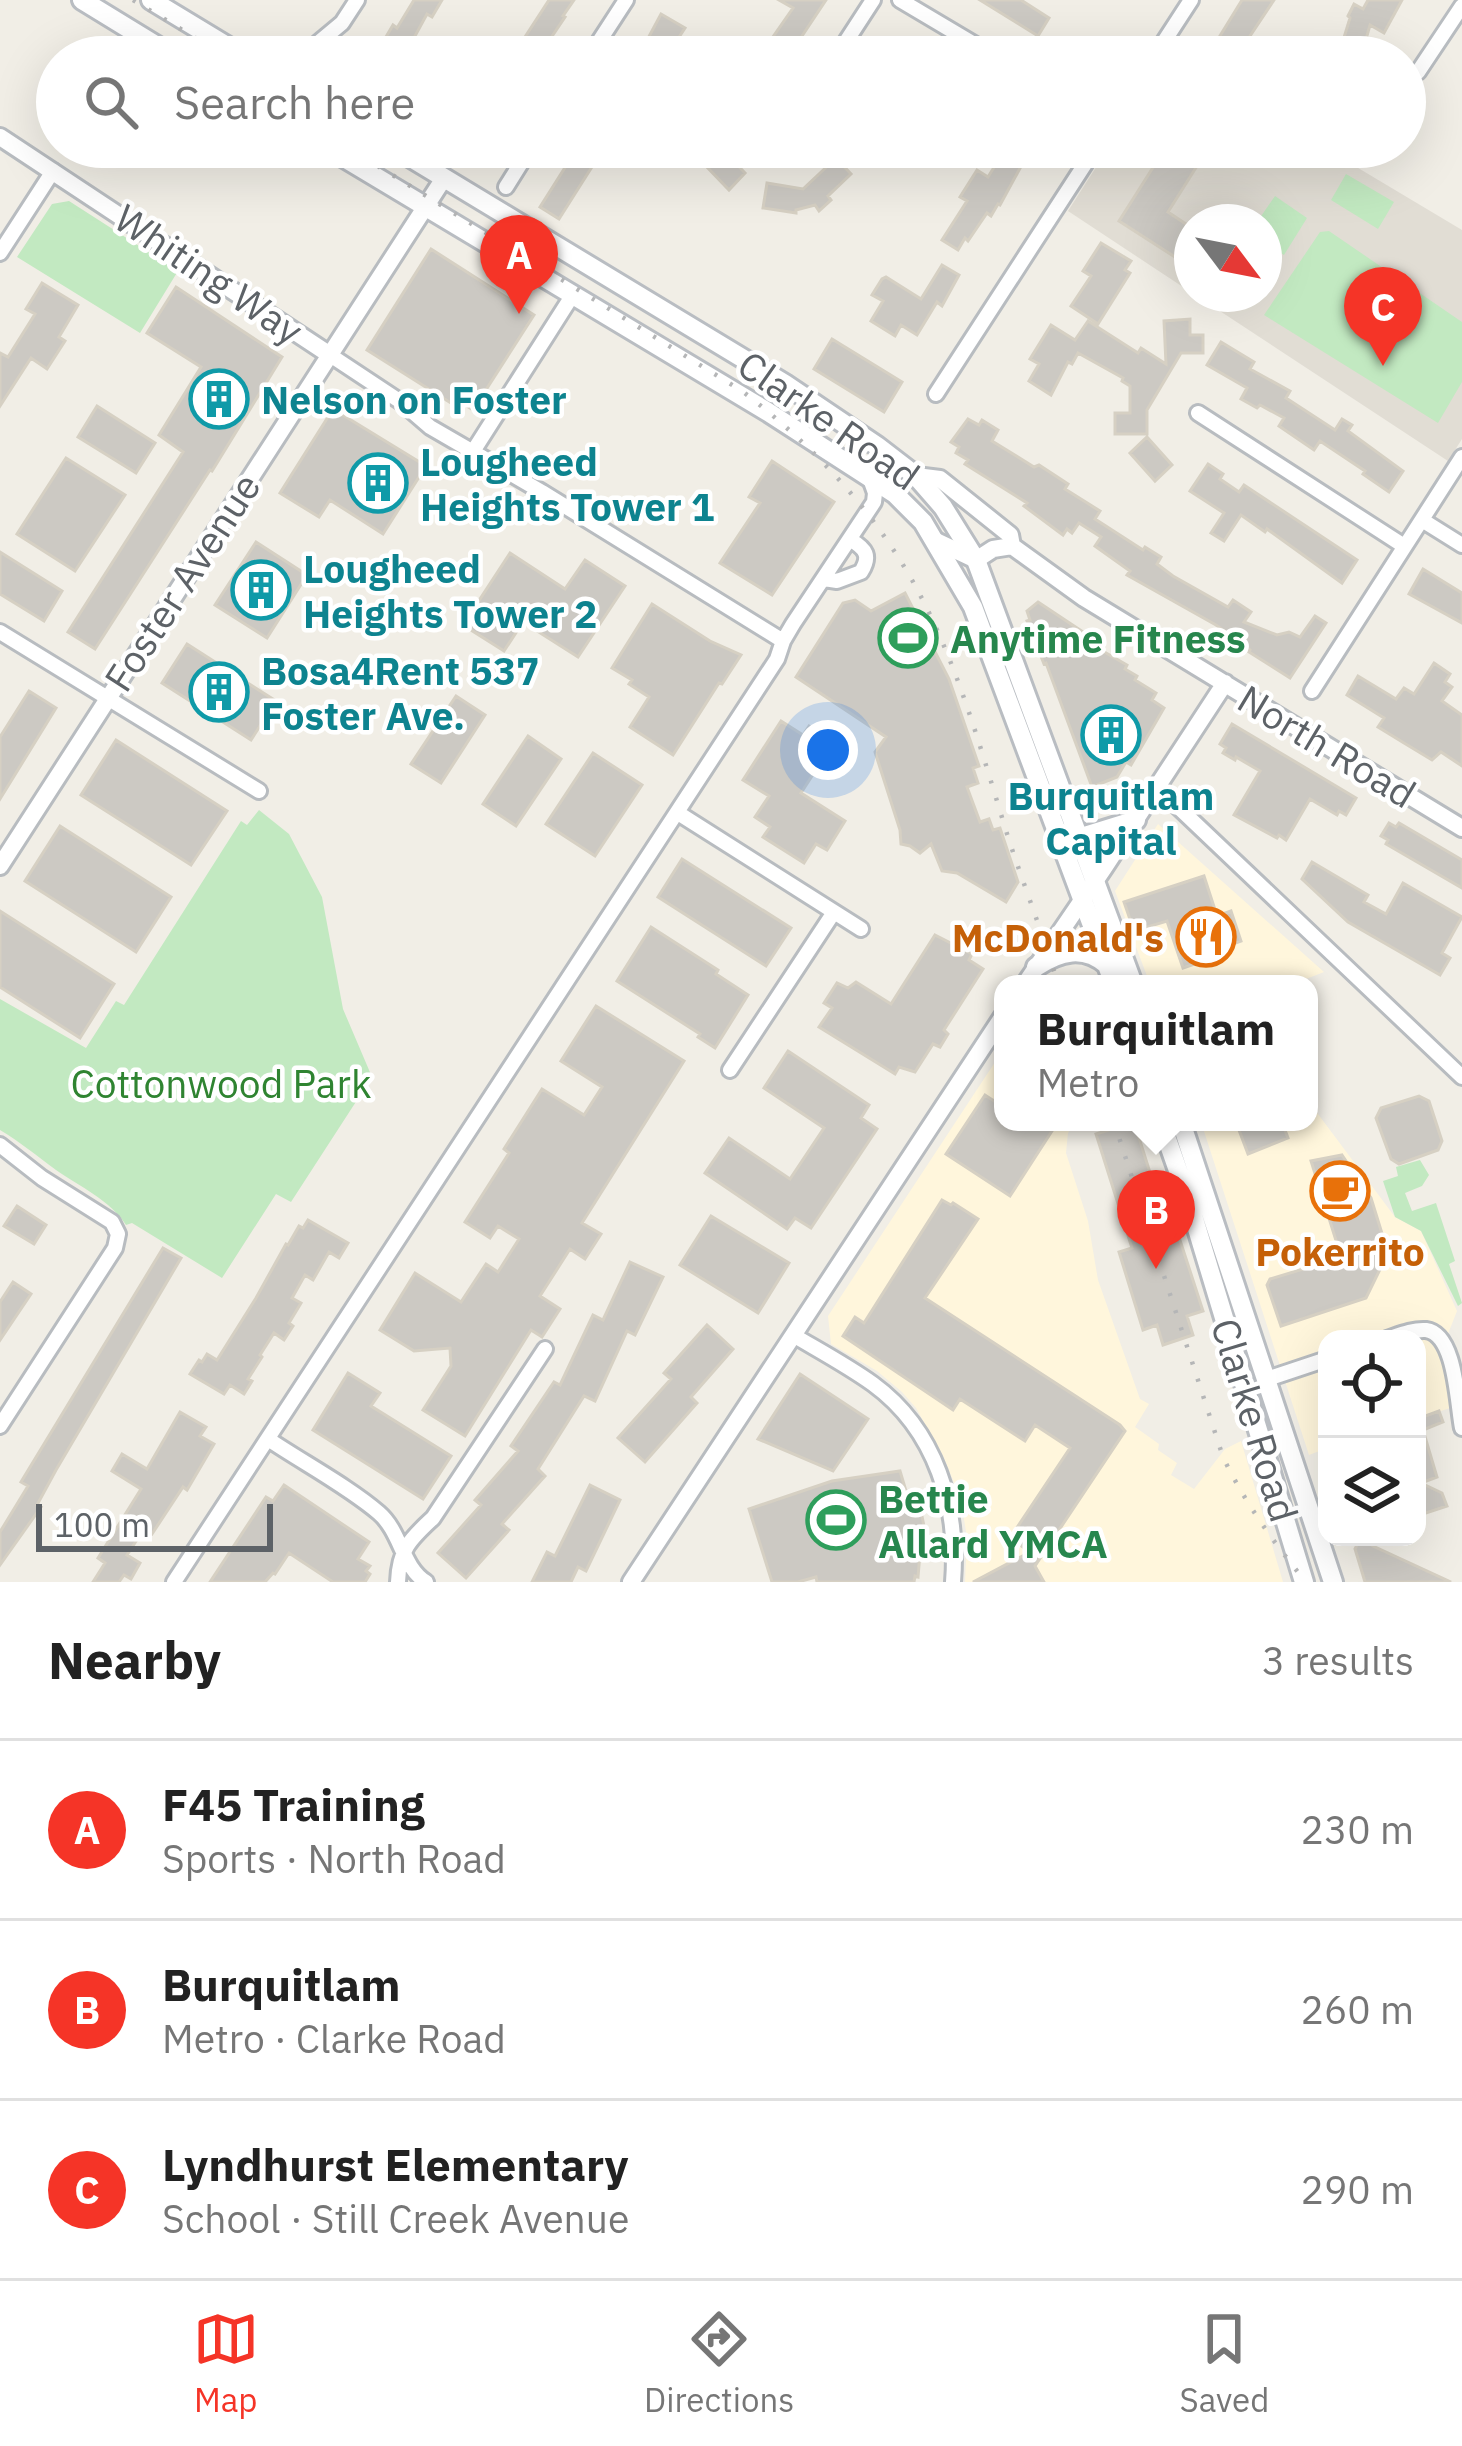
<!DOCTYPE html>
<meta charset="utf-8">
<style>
:root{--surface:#fff;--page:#f2f2f2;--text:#222;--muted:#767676;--line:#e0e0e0;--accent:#f53427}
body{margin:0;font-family:"IBM Plex Sans",sans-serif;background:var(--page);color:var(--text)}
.controls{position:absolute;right:36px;bottom:36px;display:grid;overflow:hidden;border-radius:24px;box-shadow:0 12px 48px #0002}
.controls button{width:108px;height:108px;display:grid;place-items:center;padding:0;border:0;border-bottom:3px solid var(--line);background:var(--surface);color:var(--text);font:60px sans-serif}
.compass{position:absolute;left:1174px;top:204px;width:108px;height:108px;border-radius:50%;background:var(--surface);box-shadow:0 12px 48px #0002;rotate:122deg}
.scale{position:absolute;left:36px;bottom:30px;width:237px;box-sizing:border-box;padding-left:12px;border:6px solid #5d6267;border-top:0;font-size:33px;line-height:42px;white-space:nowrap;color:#5d6267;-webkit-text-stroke:9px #fff;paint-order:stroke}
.you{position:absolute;left:828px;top:750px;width:42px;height:42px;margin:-30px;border:9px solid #fff;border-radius:50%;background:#1a73e8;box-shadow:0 0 0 18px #1a73e833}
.badge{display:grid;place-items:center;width:78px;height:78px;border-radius:50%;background:var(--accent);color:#fff;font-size:39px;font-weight:700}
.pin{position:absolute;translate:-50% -99px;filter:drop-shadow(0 3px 6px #0008)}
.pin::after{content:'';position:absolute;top:63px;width:42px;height:36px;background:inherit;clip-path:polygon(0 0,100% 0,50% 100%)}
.popup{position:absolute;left:994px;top:975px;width:324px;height:156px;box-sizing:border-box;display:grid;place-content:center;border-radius:24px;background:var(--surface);filter:drop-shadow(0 3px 9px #0005);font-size:39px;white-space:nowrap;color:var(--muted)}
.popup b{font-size:45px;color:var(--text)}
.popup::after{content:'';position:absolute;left:50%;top:100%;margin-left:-24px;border:24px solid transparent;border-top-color:var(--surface)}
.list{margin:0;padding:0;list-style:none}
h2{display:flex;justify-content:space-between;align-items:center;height:156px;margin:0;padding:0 48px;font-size:51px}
h2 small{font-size:39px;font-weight:400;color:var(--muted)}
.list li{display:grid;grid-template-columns:78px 1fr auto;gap:36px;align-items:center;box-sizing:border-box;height:180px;padding:0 48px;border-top:3px solid var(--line)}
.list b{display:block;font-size:45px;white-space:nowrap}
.list p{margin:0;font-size:39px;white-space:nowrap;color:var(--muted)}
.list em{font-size:39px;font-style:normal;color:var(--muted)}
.icon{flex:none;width:66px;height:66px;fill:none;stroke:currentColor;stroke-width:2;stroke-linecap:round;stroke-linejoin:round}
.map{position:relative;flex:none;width:1462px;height:1582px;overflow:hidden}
.search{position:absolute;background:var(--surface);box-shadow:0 12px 48px #0002;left:36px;right:36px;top:36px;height:132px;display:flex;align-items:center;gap:30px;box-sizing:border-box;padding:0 42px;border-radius:66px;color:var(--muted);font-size:45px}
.sheet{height:696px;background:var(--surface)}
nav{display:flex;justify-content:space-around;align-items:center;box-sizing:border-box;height:168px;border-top:3px solid var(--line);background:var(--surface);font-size:33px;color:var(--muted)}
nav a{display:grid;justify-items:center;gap:6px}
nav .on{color:var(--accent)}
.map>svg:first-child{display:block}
</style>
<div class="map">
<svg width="1462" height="1582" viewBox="0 0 1462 1582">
<rect width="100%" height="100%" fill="#f1eee6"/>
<path fill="#fff6dc" d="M1158,824L1324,972L1293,984H1150L1115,891Z
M1003,1050V1122H1075L1068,1133L1066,1153L1088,1221L1098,1280L1140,1399L1149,1404L1135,1427L1159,1444L1158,1450L1177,1463L1171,1475L1194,1489L1225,1449L1241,1441L1283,1582H965L967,1538L961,1500L944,1458L916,1408L902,1392L877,1371L831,1344L828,1316Z
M1309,1102L1395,1217L1421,1231L1457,1311L1442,1349L1453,1407L1417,1419V1339H1327V1448L1309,1455L1201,1122H1309Z"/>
<path fill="#e1ddd4" d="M1109,147H1323L1462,230V439L1448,461L1194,294H1264V222H1192V293L1068,211Z"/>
<path fill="#c2e9c1" d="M1346,174L1394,202L1378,229L1331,200Z
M1275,196L1307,218L1284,255L1264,242V222H1257Z
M69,201L178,271L140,333L17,257L52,204Z
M1329,231L1462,322V382L1438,423L1264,315L1320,232Z
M259,810L289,834L322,897L343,1009L372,1077L291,1202L276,1194L222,1278L132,1223L126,1225C111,1201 79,1186 56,1170C37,1156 20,1142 0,1130V999L86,1048L116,1001L124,1005L241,821L247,825Z
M1420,1160L1429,1175L1422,1186L1405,1193L1412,1211L1436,1203L1455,1261L1449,1264L1462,1303L1458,1306L1421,1231L1395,1217L1383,1181L1398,1176L1396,1167Z"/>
<path fill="#ccc9c3" stroke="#d6d0c3" stroke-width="3" d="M414,0H442L432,17L427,14L415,36L417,38L413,44L416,46L408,57L383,42L393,25L397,28Z
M549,0H574L563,16L565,17L538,57H512Z
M779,0H826L788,57H759L793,8Z
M980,0H1021L1049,18L1038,36Z
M1242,0H1274L1236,57H1207Z
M1368,0H1402L1384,33L1370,25L1361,57H1338L1350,18L1348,16L1354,4L1363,9Z
M661,14L685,28L666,57H638Z
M578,147H595L602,151L559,219L540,207Z
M988,147H1013L1025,154V159L1000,205L998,204L991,216L987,213L968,241L965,238L958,250L942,240L967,201L960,197L977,170L988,177L1001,156Z
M1166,147H1209L1168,212L1192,228V268L1119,221Z
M723,150L745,173L729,190L706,166Z
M836,158L851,174L828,196L831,200L819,211L815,205L796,210V213L763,208L767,183L803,189Z
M1101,243L1131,261L1125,270L1130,273L1098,324L1071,306L1091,276L1083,271Z
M431,249L534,315L473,410L457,400L454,405L367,350Z
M942,265L959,275L942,306L937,302L917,335L901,325L895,336L871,321L883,301L872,295L882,279L886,277L921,299Z
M42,283L78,305L59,337L65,341L47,369L31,358L0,406V353L8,357L35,314L26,309Z
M176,287L282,357L212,471L210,470L95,649L68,632L183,452L159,435L201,367L147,333Z
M1190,319V335H1203V353H1181L1147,410V434H1115V413H1130V386L1122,381L1123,378L1078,353L1072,364L1068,362L1051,395L1029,381L1039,364L1030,359L1051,325L1075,340L1088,321L1138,353L1141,348L1166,364L1164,321Z
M832,339L902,382L884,412L814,369Z
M1221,342L1254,362L1250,369L1290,391L1286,398L1335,430L1342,419L1352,425L1348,431L1403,471L1389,492L1363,474L1365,471L1320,441L1314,450L1279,426L1284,418L1260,405L1257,408L1241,399L1247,388L1207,365Z
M97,406L155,443L136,473L78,437Z
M333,409L426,466L383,534L330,500L319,517L280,493Z
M968,419L979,425L982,420L998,430L992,441L1034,467L1039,465L1068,484L1065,489L1100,511L1095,519L1143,550L1145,547L1161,557L1157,564L1173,576L1228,607L1233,600L1251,612L1244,622L1277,635L1289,632L1300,637L1315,616L1326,623L1290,678L1249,652L1250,650L1216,625L1127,575L1130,571L1095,546L1101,537L1079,523L1072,533L1067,529L1063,535L1024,506L1027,503L965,464L968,460L956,453L959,447L951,442Z
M1147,437L1172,465L1155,481L1130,453Z
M66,458L125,495L75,571L17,534Z
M772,461L834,502L772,595L720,563L760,503L749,497Z
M1208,464L1223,474L1220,479L1239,492L1244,485L1357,560L1342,583L1267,529L1265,532L1241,515L1224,541L1211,533L1224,513L1190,491Z
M256,542L307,575L267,638L215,605Z
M0,552L62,591L44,621L0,594Z
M510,553L565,589L585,560L625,586L578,657L523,622L504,651L463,625Z
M1423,569L1462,593V623L1409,594Z
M905,593L949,679L979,766L973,768L978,783L967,787L980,822L989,819L993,830L1000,828L1018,882L1006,902L957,873L942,871L931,844L920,853L910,846L901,844L900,830L875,752L886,737L796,677L843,603L855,600L871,611Z
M1038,602L1089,636L1087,639L1095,644L1094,646L1127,665L1125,669L1137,676L1135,680L1156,693L1152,700L1164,708L1131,765L1126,762L1117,777L1092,787L1046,663L1044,664L1027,621L1030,620L1027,611Z
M652,604L710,641L741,655L722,684L719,683L673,755L630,727L649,697L629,684L632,680L612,668Z
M187,644L276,701L251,740L162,683Z
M1434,663L1450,674L1445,682L1452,687L1442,701L1462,715V766L1441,752L1432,760L1404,743L1378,727L1384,718L1347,695L1358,676L1396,699L1404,688L1414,694Z
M29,691L56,708L0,799V737Z
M456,696L485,715L441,783L411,764Z
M781,721L803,735L809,726L834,742L801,793L845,821L827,850L816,844L804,863L763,837L770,827L755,817L769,796L743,780Z
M1232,724L1356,798L1346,815L1339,811L1337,815L1310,799L1286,840L1279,835L1277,838L1234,815L1260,771L1236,757L1235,760L1223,753L1226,748L1220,744Z
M528,736L561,759L516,826L483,804Z
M116,740L227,811L191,865L81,795Z
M593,753L642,785L595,856L546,824Z
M1389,823L1396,827L1399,823L1462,860V888L1386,844L1388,840L1381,836Z
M60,826L171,897L136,952L25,881Z
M682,859L791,928L766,966L658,897Z
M1312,862L1368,895L1364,902L1386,914L1403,883L1462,917L1442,953L1450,958L1440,975L1348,922L1302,879Z
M1204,876L1217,916L1231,911L1241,941L1207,953L1209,959L1183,968L1167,921L1134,931L1124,902Z
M0,911L114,984L80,1038L0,987Z
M651,927L718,970L716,974L748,995L715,1048L698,1037L700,1034L617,981Z
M935,935L972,954L969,960L983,969L944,1030L948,1034L940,1047L933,1044L915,1072L899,1067L895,1074L819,1027L832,1008L824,1003L837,983L848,988L856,982L891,1004Z
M596,1006L684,1061L582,1223L601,1234L585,1259L570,1249L540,1296L560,1309L542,1337L531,1330L465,1436L423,1410L451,1366L450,1348L414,1351L380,1330L415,1273L461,1302L486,1264L498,1272L519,1239L498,1226L490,1238L465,1222L509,1153L504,1149L542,1089L584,1115L602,1087L561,1061Z
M788,1051L869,1105L861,1118L877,1129L811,1228L795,1218L787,1229L705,1173L729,1138L790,1179L824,1128L764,1088Z
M1003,1087V1122H1038L1052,1131L1010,1196L946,1154L985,1095L994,1101Z
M1419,1096L1429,1101L1442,1141L1438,1150L1399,1164L1391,1159L1376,1118L1381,1108Z
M1134,1122L1170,1236L1178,1234L1203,1311L1187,1316L1193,1335L1163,1345L1157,1325L1143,1330L1119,1252L1132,1248L1096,1134Z
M1236,1122H1282L1288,1138L1248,1154Z
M1342,1155L1371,1198L1388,1253L1366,1298L1281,1326L1267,1285L1270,1279L1333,1260L1339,1250L1311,1161Z
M942,1200L951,1205L953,1203L978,1219L925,1298L1120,1425L1125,1431L1035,1566L1044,1582H973L1030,1552L1010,1538L1070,1448L1035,1425L1025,1441L960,1399L953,1410L843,1336L855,1317L864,1323Z
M17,1206L46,1225L34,1244L4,1226Z
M711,1216L789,1263L758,1313L680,1265Z
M308,1220L348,1243L339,1258L329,1252L313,1280L305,1275L292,1298L301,1303L289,1323L293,1326L284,1340L274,1333L260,1355L262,1357L248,1379L252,1381L244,1394L230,1385L224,1394L190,1374L199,1360L202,1362L207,1354L217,1360L256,1298L286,1244L288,1245L299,1226L303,1228Z
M163,1248L181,1258L56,1470L37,1505L41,1507L0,1565V1532L28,1486L21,1482Z
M630,1262L663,1277L635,1335L627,1331L595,1401L584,1396L538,1469L545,1476L502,1524L509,1530L466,1578L438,1553L481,1505L475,1500L518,1451L511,1446L554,1382L560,1385L593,1315L603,1320Z
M13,1282L31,1294L0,1340V1302Z
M707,1325L733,1349L691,1397L697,1403L645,1462L618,1438L671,1379L664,1373Z
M348,1373L380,1393L371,1406L451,1456L423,1499L313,1430Z
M800,1374L868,1419L833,1471L758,1439Z
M1439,1411L1443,1422L1423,1430L1437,1477L1421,1483L1442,1493L1447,1506L1417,1516V1419Z
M180,1412L206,1427L200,1436L214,1444L187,1490L183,1487L152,1534L144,1529L127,1555L140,1563L131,1579L124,1575L119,1582H93L105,1563L98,1558L141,1489L112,1471L122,1454L147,1469Z
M900,1471L906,1491L911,1490L913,1499L918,1497L924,1526L926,1541H921L918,1577L915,1576L914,1582H817L816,1577L798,1582H772L749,1509L832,1481Z
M284,1485L369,1542L358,1559L370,1566L366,1571L370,1574L365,1582H333L289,1553L275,1574L273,1573L265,1582H210L266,1497L273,1501Z
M590,1485L620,1500L586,1571L578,1567L571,1582H532L547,1552L555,1556Z
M1361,1537H1377L1373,1546L1451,1582H1365L1355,1549Z"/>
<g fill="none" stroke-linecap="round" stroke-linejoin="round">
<defs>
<path id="minor" d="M900,0L996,57
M318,43L342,23L357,0
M589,57L626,0
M836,57L873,0
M1154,57L1191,0
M1418,72L1462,6
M506,187L531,147
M0,253L53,171
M330,355L401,402L430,427L542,492L783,641
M936,394L1096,147
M1198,413L1404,546
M472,453L572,296
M1422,520L1462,545
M824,579L837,581L861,572C871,556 866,549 851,540
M0,632L259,791
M1312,691L1462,457
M1158,788L1462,1077
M678,813L861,929
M730,1070L834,912
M0,1145L42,1178L112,1222L118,1234L115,1248L0,1426
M793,1335C820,1351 848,1366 873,1384C936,1430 959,1507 953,1582
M1387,1339C1399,1335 1413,1329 1426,1330C1456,1334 1457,1403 1462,1428
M1267,1379L1327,1359
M268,1439C302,1462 349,1487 379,1513C401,1532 402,1567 426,1582
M174,1582L777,659L783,641L793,624L874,502L875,493L869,476
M398,1582C399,1550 410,1539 433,1518L545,1349"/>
<path id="tertiary" d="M0,137L330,355
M916,476L940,479L1010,535L1012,546L1084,598L1462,828
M936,541L976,560L993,549L1012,546
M0,866L444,178
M1025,984L1104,868L1225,683
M631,1582L1003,1016"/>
<path id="secondary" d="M82,0L175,57
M151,0L245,57
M326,147L768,412L895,494L923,522L973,607L1114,984
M393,147L785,384L877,446L916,476L943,507L976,560L1133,984
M1081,837L1136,820
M1036,967C1060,951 1084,945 1107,965
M1161,1122L1188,1199L1304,1582
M1181,1122L1333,1582"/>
</defs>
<use href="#minor" stroke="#b8bcc0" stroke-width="20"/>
<use href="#tertiary" stroke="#b8bcc0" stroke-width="22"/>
<use href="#secondary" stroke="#b9bdc2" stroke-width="24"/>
<use href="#minor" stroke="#fff" stroke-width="14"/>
<use href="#tertiary" stroke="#fff" stroke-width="16"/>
<use href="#secondary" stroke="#fff" stroke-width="18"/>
<path stroke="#b5b6b7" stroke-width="4.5" stroke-dasharray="3 15" stroke-linecap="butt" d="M133,0L227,57
M347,147L742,391C810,443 869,505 912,580C957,660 981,750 1008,837C1024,886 1043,934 1058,984
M1114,1122L1223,1457C1245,1503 1274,1543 1306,1582"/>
</g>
<defs>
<symbol id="building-ring" viewBox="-11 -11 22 22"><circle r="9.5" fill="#fff" stroke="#0f9aa8" stroke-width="1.5"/><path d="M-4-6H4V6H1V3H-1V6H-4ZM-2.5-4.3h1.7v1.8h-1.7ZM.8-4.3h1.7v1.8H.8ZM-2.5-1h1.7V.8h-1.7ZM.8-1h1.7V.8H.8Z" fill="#0f9aa8"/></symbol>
<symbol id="stadium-ring" viewBox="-11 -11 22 22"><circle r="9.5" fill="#fff" stroke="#2e9e5b" stroke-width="1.5"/><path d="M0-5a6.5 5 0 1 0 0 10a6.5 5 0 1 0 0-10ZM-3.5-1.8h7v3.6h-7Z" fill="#2e9e5b"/></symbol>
<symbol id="restaurant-ring" viewBox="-11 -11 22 22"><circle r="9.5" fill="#fff" stroke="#e8710a" stroke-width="1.5"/><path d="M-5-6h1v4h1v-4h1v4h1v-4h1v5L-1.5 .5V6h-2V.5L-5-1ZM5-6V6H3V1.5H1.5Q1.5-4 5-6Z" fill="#e8710a"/></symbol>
<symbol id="cafe-ring" viewBox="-11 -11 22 22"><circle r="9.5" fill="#fff" stroke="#e8710a" stroke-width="1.5"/><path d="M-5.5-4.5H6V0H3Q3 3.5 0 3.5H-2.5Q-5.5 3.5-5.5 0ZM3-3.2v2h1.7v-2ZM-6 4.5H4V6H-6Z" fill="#e8710a"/></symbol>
</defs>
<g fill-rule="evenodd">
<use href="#building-ring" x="186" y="366" width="66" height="66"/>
<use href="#building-ring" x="345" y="450" width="66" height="66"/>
<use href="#building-ring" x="228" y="557" width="66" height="66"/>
<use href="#stadium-ring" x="875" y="605" width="66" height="66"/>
<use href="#building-ring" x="186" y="659" width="66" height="66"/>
<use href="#building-ring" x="1078" y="702" width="66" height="66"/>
<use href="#restaurant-ring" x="1173" y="904" width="66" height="66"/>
<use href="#cafe-ring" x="1307" y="1158" width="66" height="66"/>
<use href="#stadium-ring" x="803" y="1487" width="66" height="66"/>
</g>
<g text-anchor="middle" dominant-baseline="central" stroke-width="9" stroke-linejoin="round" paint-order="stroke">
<g font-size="39" fill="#5d6267" stroke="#fff">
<text transform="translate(209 274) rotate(34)">Whiting Way</text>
<text transform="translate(829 420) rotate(35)">Clarke Road</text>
<text transform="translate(182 582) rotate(-57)">Foster Avenue</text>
<text transform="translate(1327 746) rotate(31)">North Road</text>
<text transform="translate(1255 1420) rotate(73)">Clarke Road</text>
</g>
<g font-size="39" font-weight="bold" fill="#0d838f" stroke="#fff" text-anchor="start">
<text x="261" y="399">Nelson on Foster</text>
<text x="420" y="461">Lougheed<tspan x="420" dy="45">Heights Tower 1</tspan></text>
<text x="303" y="568">Lougheed<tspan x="303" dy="45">Heights Tower 2</tspan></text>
<text x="261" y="670">Bosa4Rent 537<tspan x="261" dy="45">Foster Ave.</tspan></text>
<text x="1111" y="795" text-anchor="middle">Burquitlam<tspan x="1111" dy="45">Capital</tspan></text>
</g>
<g font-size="39" font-weight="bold" fill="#27864d" stroke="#fff" text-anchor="start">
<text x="950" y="638">Anytime Fitness</text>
<text x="878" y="1498">Bettie<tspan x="878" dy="45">Allard YMCA</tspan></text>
</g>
<g font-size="39" font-weight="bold" fill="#c56008" stroke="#fff" text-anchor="end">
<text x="1164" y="937">McDonald's</text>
<text x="1340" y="1251" text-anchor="middle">Pokerrito</text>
</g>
<g font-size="39" fill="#2f8431" stroke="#fff">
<text x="221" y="1083">Cottonwood Park</text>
</g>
</g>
</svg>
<div class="controls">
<button><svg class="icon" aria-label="locate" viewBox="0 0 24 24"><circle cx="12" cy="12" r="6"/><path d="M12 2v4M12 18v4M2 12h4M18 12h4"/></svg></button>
<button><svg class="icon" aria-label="layers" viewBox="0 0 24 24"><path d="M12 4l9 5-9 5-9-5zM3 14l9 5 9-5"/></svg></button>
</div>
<svg class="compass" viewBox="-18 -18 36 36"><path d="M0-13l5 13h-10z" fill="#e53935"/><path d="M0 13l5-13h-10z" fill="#767676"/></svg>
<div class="scale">100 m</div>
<div class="you"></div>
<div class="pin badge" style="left:519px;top:314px">A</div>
<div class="pin badge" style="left:1156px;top:1269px">B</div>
<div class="popup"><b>Burquitlam</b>Metro</div>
<div class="pin badge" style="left:1383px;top:366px">C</div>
<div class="search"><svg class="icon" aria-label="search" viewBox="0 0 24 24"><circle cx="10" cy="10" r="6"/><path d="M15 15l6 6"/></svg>Search here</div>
</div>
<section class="sheet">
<h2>Nearby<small>3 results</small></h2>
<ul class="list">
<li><span class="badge">A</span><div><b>F45 Training</b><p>Sports · North Road</p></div><em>230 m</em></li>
<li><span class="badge">B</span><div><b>Burquitlam</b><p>Metro · Clarke Road</p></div><em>260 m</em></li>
<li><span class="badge">C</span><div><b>Lyndhurst Elementary</b><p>School · Still Creek Avenue</p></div><em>290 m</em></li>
</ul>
</section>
<nav>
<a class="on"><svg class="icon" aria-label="map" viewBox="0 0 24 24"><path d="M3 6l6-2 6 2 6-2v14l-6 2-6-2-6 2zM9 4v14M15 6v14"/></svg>Map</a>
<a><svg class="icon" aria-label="directions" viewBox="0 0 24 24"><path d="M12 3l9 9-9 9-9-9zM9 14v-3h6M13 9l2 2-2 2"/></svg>Directions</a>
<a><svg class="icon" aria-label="saved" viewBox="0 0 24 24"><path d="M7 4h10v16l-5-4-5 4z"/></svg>Saved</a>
</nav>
